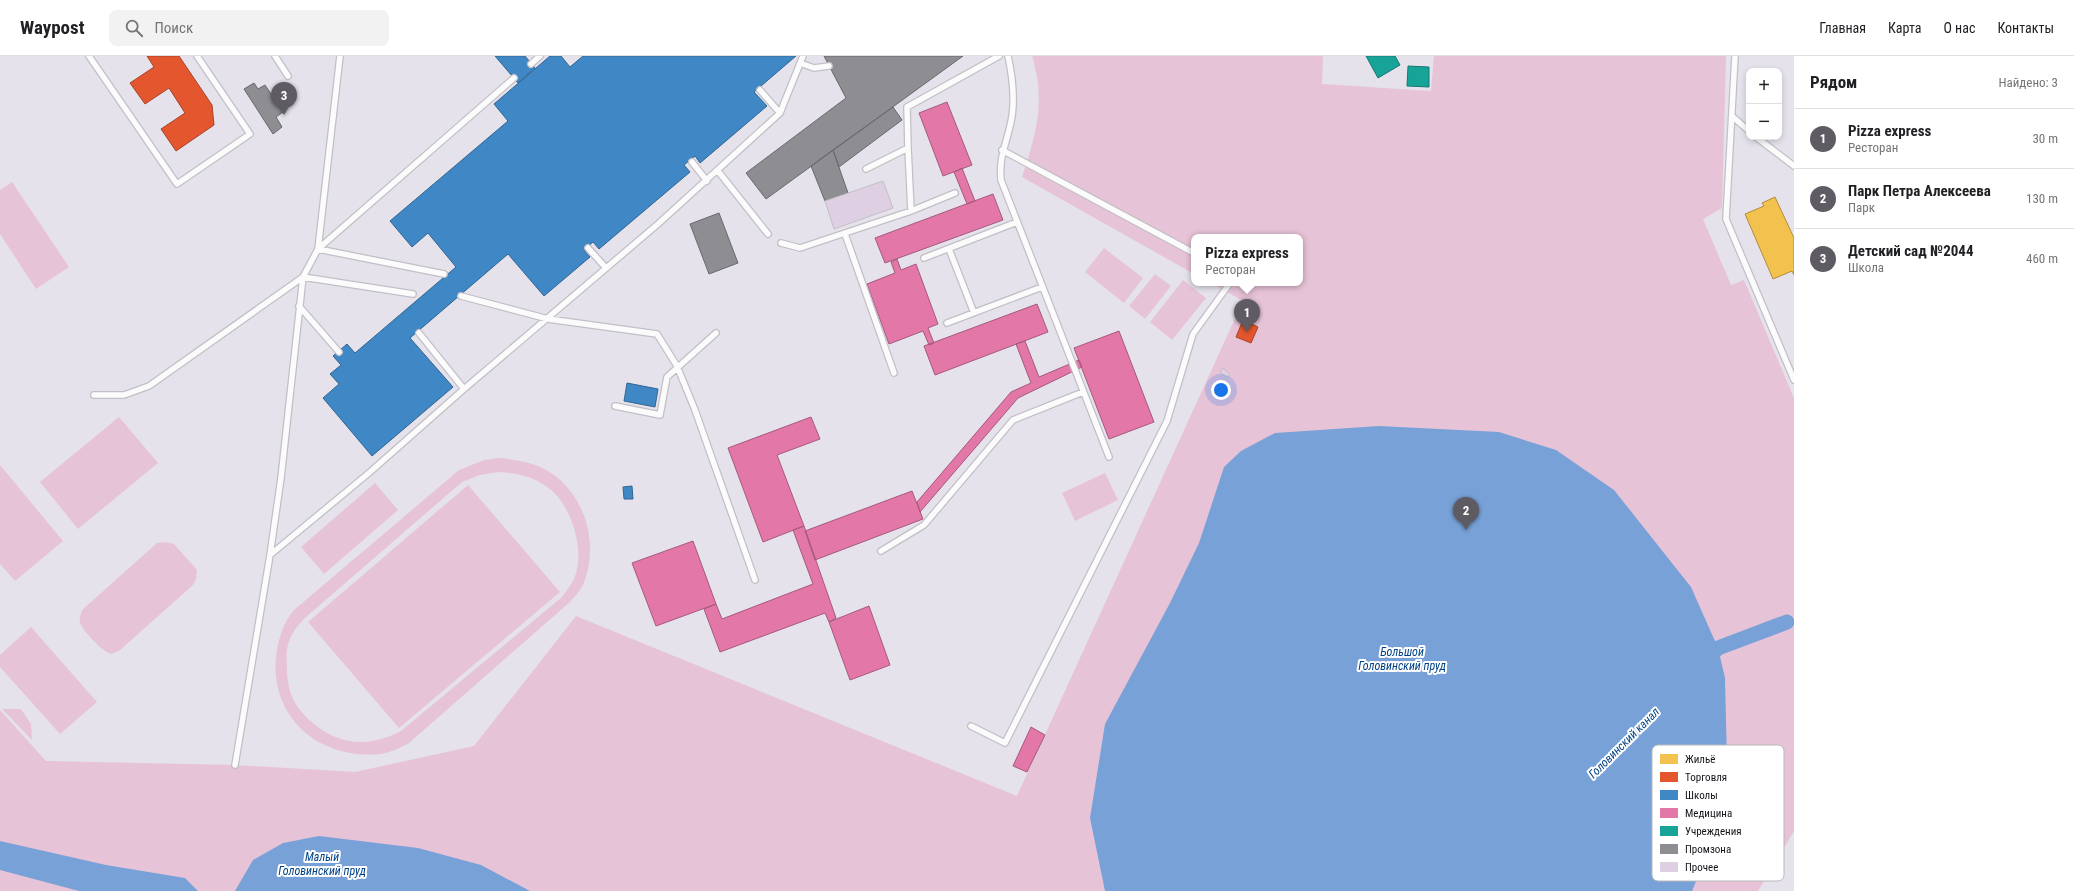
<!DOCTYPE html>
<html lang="ru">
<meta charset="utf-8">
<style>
:root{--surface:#fff;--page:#f2f2f2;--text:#202124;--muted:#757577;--line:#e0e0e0;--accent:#5e5b62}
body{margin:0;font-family:"Roboto Condensed",sans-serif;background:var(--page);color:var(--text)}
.controls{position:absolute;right:12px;top:12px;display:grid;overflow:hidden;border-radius:8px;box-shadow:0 2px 6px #0003}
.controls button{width:36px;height:36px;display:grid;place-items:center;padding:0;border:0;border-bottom:1px solid var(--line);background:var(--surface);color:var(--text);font:20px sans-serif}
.you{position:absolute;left:1221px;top:334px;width:14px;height:14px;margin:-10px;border:3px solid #fff;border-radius:50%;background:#1a73e8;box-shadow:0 0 0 6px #1a73e833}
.badge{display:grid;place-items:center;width:26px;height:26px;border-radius:50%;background:var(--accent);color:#fff;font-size:13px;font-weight:700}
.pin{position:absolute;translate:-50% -33px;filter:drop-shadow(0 1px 2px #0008)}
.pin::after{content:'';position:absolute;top:21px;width:14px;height:12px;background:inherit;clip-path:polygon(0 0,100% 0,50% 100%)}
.popup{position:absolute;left:1191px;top:178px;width:112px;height:52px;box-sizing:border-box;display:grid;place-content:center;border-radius:8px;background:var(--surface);filter:drop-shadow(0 1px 3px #0005);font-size:13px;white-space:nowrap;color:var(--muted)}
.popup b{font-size:15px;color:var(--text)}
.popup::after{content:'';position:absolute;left:50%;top:100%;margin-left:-8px;border:8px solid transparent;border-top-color:var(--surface)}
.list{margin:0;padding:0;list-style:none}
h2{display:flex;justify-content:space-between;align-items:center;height:52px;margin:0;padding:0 16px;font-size:17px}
h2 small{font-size:13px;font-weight:400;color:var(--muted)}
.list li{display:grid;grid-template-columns:26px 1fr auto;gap:12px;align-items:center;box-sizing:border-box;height:60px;padding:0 16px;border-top:1px solid var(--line)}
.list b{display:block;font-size:15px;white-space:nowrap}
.list p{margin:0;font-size:13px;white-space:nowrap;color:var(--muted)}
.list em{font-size:13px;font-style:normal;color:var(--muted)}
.icon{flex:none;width:22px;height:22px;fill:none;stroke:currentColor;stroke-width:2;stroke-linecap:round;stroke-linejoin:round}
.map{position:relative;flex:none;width:1794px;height:835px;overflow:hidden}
header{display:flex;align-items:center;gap:24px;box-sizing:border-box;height:56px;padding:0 20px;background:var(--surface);border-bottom:1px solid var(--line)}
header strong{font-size:19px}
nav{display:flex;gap:22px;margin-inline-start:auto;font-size:14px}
.search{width:280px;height:36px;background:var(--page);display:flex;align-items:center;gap:10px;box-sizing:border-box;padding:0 14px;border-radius:8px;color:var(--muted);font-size:15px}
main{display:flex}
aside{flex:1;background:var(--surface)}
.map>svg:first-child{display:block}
</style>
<header>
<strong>Waypost</strong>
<div class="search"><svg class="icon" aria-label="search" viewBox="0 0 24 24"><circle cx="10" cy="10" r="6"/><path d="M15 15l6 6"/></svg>Поиск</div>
<nav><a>Главная</a><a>Карта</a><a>О нас</a><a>Контакты</a></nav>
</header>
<main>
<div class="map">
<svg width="1794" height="835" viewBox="0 0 1794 835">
<rect width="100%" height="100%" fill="#e5e2eb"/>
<path fill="#e7c3d8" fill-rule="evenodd" d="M1032,0H1323L1322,28L1431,35L1434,0H1726L1722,152L1703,163L1731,229L1744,224L1794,342V775L1758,835H0V654L46,705L235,709L355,716L474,690L576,560L1017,740L1243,245L1211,227H1300V181H1194V218L1022,121C1033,88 1043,57 1037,21C1035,14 1035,7 1032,0Z
M12,126L69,211L36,233L0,178V134Z
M1104,192L1143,222L1124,247L1085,216Z
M1155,218L1171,230L1145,263L1129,250Z
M1183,224L1206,242L1172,284L1150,266Z
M119,361L158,407L78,473L40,426Z
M499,402C519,404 538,407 554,419C587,443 599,491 583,529C580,535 574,541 570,546L409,687C403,690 396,694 389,696C377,700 362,699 350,697C303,689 271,650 276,601C278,584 283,567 294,554L459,414L484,404ZM498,416C517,417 535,421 550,433C571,450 584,491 576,517C574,526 567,534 562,541L401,675C370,691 341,690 314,668C296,653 288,639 287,616C287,605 285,593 290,583C293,575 300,567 306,561L462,426L480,419Z
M0,409L63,485L15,525L0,508Z
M1105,417L1118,444L1075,465L1062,437Z
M375,427L398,454L324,518L301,491Z
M468,429L560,536L399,672L308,566Z
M166,486L174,488L197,514L196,523L193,529L119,595L111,598C102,595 86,578 81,569C78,564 81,559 82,554L157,487Z
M31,571L97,646L60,678L0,611V599Z
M2,653H21L31,668L32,684Z"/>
<path fill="#78a1d7" d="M1379,370L1499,376L1556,394L1614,434L1691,531L1718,592L1725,622L1728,748L1692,835H1105L1090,762L1105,668L1170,547L1199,487L1224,411L1241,395L1275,377Z
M319,780L418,792L481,809L530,835H235L253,804L283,787Z
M0,785L106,809L185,822L198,835H79L0,814Z"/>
<path fill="#f2c14e" stroke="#b08d3e" d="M1775,141L1794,182V219L1792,215L1773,223L1745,158L1764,150L1762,147Z"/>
<path fill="#e4572e" stroke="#a64328" d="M147,0H179L212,49L214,69L176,95L161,73L185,57L169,32L145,48L130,27L154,11Z
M1243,264L1258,271L1251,287L1236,281Z"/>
<path fill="#3f88c5" stroke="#326591" d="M495,0H525L535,12L518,27Z
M550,0H561L570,11L583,0H796L754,36L767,50L700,107L695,100L684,109L690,116L599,193L593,186L584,194L590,201L544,240L508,198L410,282L453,331L372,400L323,342L339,328L330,318L341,309L333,300L347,288L355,297L456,211L428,177L412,191L390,165L508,65L494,48Z
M627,327L658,333L655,351L624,345Z
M632,430L633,443H624L623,431Z"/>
<path fill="#e377a8" stroke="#a5597d" d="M947,46L972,109L943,120L919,57Z
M962,112L975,145L967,148L954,116Z
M993,138L1003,164L885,207L875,182Z
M897,203L901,214L916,208L938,268L928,272L934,287L929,289L923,275L889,288L867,228L895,217L891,206Z
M1037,248L1048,276L935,319L924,290Z
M1119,275L1154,366L1109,383L1074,292Z
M1025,285L1039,321L1079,304L1082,311L1018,342L920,456L917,446L1011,336L1031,327L1016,288Z
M811,361L820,383L777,399L804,470L763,486L728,392Z
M912,435L923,463L815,504L805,475Z
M804,470L836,562L829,566L825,557L720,596L704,553L716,548L722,563L813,528L793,474Z
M693,485L716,548L656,570L632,507Z
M869,550L890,609L850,624L829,566Z
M1031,671L1045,679L1027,716L1013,710Z"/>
<path fill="#17a398" stroke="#167872" d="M1366,0H1395L1400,9L1378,22Z
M1408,10L1429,11V31L1407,30Z"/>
<path fill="#8d8d92" stroke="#69686e" d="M824,0H963L766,143L746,117L846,42Z
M254,27L258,33L265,29L283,56L276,61L282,71L273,78L244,33Z
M893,51L902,64L839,111L833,94Z
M833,94L848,137L825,145L811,110Z
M719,157L738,207L709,218L690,168Z"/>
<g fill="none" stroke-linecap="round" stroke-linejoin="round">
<path stroke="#78a1d7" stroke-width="15" d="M1704,606L1718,592L1787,566"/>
</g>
<path fill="#decfe2" stroke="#c3bfc6" d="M883,125L893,152L834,173L825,145Z
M1223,312L1230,318L1227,322L1220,316Z"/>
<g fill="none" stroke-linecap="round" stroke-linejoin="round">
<defs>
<path id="lane" d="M89,0L177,128L250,78L197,0
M275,0L288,20
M340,0L318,193L303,221L281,422L270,499L370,416L464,333L658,168L780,57L803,0
M1008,0C1013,23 1016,47 1010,70C1005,92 999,101 1001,124L1109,401
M1735,0L1726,163L1794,324
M800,7L814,12L829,10
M531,8L540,0
M760,34L780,57
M1733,61L1749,75
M1756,81L1794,110
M908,92L911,155
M1002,94L1194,197
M692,106L707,125
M866,113L908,92L907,51L999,0
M718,115L768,178
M845,178L894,317
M781,187L800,192L911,155L955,137
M588,192L606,212
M949,193L974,257
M924,202L1017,166
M444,218L318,193L514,22
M461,240L548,263L657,278L677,310L695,354L755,524
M299,250L339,296
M947,267L1042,231
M419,277L464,333
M94,339H124L149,330L303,221L413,238
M615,350L660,359L667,321L716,277
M881,495L924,469L1013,364L1083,336
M971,670L1005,687L1167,365L1193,278L1230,227
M235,709L270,499"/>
</defs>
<use href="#lane" stroke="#c2bfc6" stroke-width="8"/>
<use href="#lane" stroke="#fbfbfc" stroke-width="5.5"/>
</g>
<g text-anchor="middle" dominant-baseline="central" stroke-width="4" stroke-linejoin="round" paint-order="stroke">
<g font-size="12" font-style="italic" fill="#024386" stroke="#fff">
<text x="1402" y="596">Большой<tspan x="1402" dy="14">Головинский пруд</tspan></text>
<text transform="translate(1624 687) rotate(-45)">Головинский канал</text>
<text x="322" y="801">Малый<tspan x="322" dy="14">Головинский пруд</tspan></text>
</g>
</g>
<rect x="1652" y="689" width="132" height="136" rx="6" fill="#fff" stroke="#b9b8ba" stroke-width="1"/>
<rect x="1660" y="698" width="18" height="10" fill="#f2c14e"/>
<rect x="1660" y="716" width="18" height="10" fill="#e4572e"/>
<rect x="1660" y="734" width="18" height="10" fill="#3f88c5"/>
<rect x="1660" y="752" width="18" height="10" fill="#e377a8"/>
<rect x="1660" y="770" width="18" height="10" fill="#17a398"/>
<rect x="1660" y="788" width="18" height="10" fill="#8d8d92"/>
<rect x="1660" y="806" width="18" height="10" fill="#decfe2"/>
<g font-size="11" fill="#151319">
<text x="1685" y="707">Жильё</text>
<text x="1685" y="725">Торговля</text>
<text x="1685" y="743">Школы</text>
<text x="1685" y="761">Медицина</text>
<text x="1685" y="779">Учреждения</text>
<text x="1685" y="797">Промзона</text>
<text x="1685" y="815">Прочее</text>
</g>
</svg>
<div class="controls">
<button>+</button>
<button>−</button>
</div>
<div class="you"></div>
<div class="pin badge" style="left:1247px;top:276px">1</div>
<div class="popup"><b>Pizza express</b>Ресторан</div>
<div class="pin badge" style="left:1466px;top:474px">2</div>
<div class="pin badge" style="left:284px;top:59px">3</div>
</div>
<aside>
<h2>Рядом<small>Найдено: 3</small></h2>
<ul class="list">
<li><span class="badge">1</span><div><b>Pizza express</b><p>Ресторан</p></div><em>30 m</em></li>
<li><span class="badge">2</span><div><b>Парк Петра Алексеева</b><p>Парк</p></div><em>130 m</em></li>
<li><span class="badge">3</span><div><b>Детский сад №2044</b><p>Школа</p></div><em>460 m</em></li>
</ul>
</aside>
</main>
